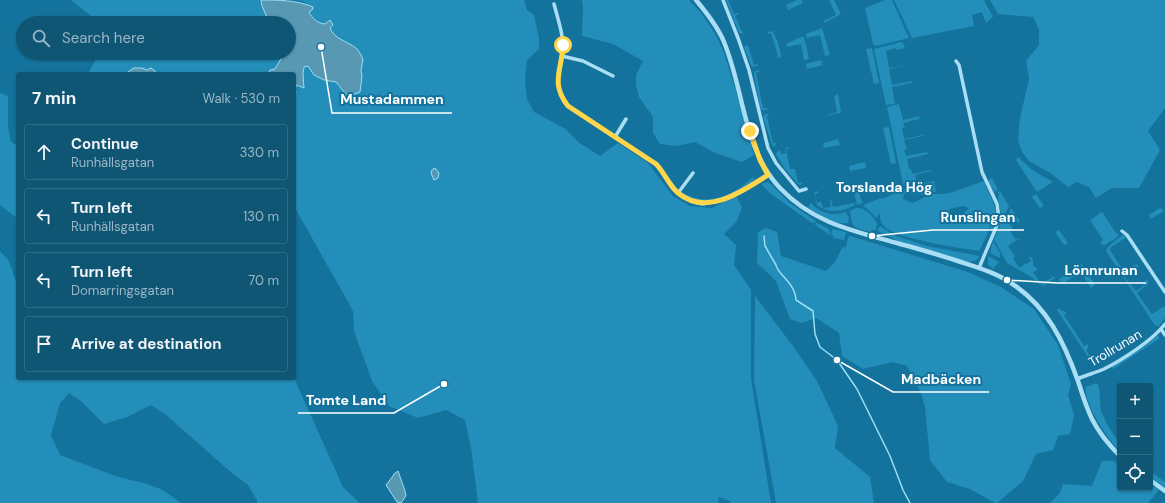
<!DOCTYPE html>
<meta charset="utf-8">
<style>
:root{--surface:#0f5675;--page:#185c7a;--text:#f1f3f6;--muted:#9bb7c5;--line:#2f6c87}
body{margin:0;font-family:"DM Sans",sans-serif;background:var(--page);color:var(--text)}
.controls{position:absolute;right:12px;bottom:12px;display:grid;overflow:hidden;border-radius:4px;box-shadow:0 1px 3px #0004}
.controls button{width:36px;height:36px;display:grid;place-items:center;padding:0;border:0;border-bottom:1px solid var(--line);background:var(--surface);color:var(--text);font:20px sans-serif}
.stop{position:absolute;width:12px;height:12px;margin:-9px;border:3px solid #ffd54a;border-radius:50%;background:#fff}
.stop.end{background:#ffd54a;border-color:#fff;box-shadow:0 1px 4px #0008}
.list{margin:0;padding:0;list-style:none}
h2{display:flex;justify-content:space-between;align-items:center;height:52px;margin:0;padding:0 16px;font-size:17px}
h2 small{font-size:13px;font-weight:400;color:var(--muted)}
.list li{display:grid;grid-template-columns:26px 1fr auto;gap:12px;align-items:center;box-sizing:border-box;height:56px;margin:0 8px 8px;padding:0 8px;border:1px solid var(--line);border-radius:4px}
.list b{display:block;font-size:15px;white-space:nowrap}
.list p{margin:0;font-size:13px;white-space:nowrap;color:var(--muted)}
.list em{font-size:13px;font-style:normal;color:var(--muted)}
.icon{flex:none;width:22px;height:22px;fill:none;stroke:currentColor;stroke-width:2;stroke-linecap:round;stroke-linejoin:round}
.map{position:relative;flex:none;width:1165px;height:503px;overflow:hidden}
.search{position:absolute;background:var(--surface);box-shadow:0 1px 3px #0004;left:16px;top:16px;width:280px;height:44px;display:flex;align-items:center;gap:10px;box-sizing:border-box;padding:0 14px;border-radius:22px;color:var(--muted);font-size:15px}
.panel{position:absolute;background:var(--surface);box-shadow:0 1px 3px #0004;left:16px;top:72px;width:280px;height:308px;border-radius:4px}
.map>svg:first-child{display:block}
</style>
<div class="map">
<svg width="1165" height="503" viewBox="0 0 1165 503">
<rect width="100%" height="100%" fill="#14739c"/>
<path fill="#238eb9" fill-rule="evenodd" d="M71,0H261L262,6L266,12L267,23H96L90,15Z
M295,0H524L527,10L534,15L539,38V49L527,60L525,80L527,99L534,112L566,129L578,142L600,156L618,143L648,163L673,196L690,206L712,208L736,196L742,207L737,221L724,234L736,245L734,265L751,290V379L771,503H730V501L719,497L718,503H478L471,448L465,420L446,410L418,418L389,406L372,381L354,331L353,311L294,206V92L296,93L295,88L297,85L305,86L303,73L304,67L308,66L314,75L324,80L336,82C344,91 344,97 358,93C362,88 362,79 361,73C360,68 363,64 363,60C360,43 335,43 330,28L332,27L327,23L325,25C317,23 313,18 309,11L313,7L302,1Z
M582,0H689L702,14L716,35L724,53L735,88L754,155L742,162L713,152L695,142L677,146L660,144L653,133V117L639,97L636,85V75L643,61L613,44L582,36L583,7Z
M726,0H728L734,14L739,13V14L735,16L743,34L739,33Z
M797,0H801L803,3L788,10L786,5Z
M829,0H834L841,14L824,23L823,21L836,15Z
M885,0H892L909,38L876,46L873,44L865,8Z
M894,0H984L993,17L986,23L982,12L972,15L974,26L912,38Z
M990,0H1165V108L1148,131L1160,150L1139,188H1112L1096,198L1089,187L1077,182L1068,187L1049,172L1029,161L1022,152L1018,140L1020,118L1029,79L1026,61L1039,45V29L1033,17L998,14Z
M822,28L830,55L825,56L820,35L807,38L806,34Z
M772,31C777,38 780,48 781,57L775,58L778,56L771,33L768,34V32Z
M801,37H804L809,59L804,60L801,44L787,47L786,44Z
M901,42L903,43L905,48L897,50L896,48L886,51L889,68L908,65L889,69L892,85L911,81L912,83L892,87L895,104L886,105L874,49Z
M748,45L754,65L758,64L757,66L753,67L751,65L744,47Z
M872,48L879,83L874,84L866,49Z
M99,53H278L282,59L275,69L268,74H155V71L142,68L129,73L130,74H88Z
M821,60L823,65L807,69L806,64Z
M758,70L760,71L756,73L763,108H768L766,110H762L760,107L754,75V72Z
M0,93L8,96V127L11,142L18,146V219L0,205Z
M838,94L841,113L824,116L837,112L834,96Z
M899,104L903,120L919,116L920,122L919,119L903,123L904,126L906,127L902,128L904,139L923,135V136L904,140L907,150H904L906,156L927,152L928,154L907,159L909,169H911L912,174L931,170V171L915,175L917,185L934,181L936,192L905,186L903,184L887,107Z
M765,114H770L767,116L773,143H776V144L775,146H773L772,144L763,117Z
M889,127L896,163L891,164L883,128Z
M838,139L840,145L824,148L823,143Z
M789,147L790,148L786,149L790,169H795L798,183H802L801,185H799L785,169L776,154L777,152L780,150L781,154L786,153L785,148Z
M1018,157L1032,170L1053,182L1037,192L1016,160Z
M865,162L866,168L850,171L849,166Z
M753,177L755,179C748,185 736,196 727,195L740,188Z
M992,178L998,189L995,192L990,186L988,180Z
M984,181C991,201 1001,208 993,230L992,232L989,227L987,235L979,251C960,248 895,239 884,226C880,222 880,217 880,212L877,218L863,205L881,198L882,199L904,189L931,194H943L953,192ZM910,193L926,195L927,196L913,203L903,199L904,194ZM963,206L969,208C963,214 960,218 951,217L949,209Z
M767,182L772,185L790,203L816,221V222L812,223L771,194L761,184Z
M859,185L857,189L859,190V193L862,202H865L857,205L853,188Z
M817,191L819,193L815,194L817,203L821,202L823,208L831,207L830,201L831,200L833,207L854,203L855,205C842,212 829,214 817,205L814,192Z
M1000,191L1009,206L1004,217L1001,215L998,197L999,195L998,192Z
M682,192C698,201 707,201 724,196C716,205 688,203 682,192Z
M1036,194L1044,206L1040,208L1032,197Z
M811,203C821,214 832,216 846,212L849,218L848,223C835,226 818,214 808,207Z
M856,208C866,207 872,215 877,223L876,230H872L870,232C852,226 853,230 850,211Z
M1011,208L1020,221L1018,223L1016,220L1014,221L1007,217Z
M1160,208L1164,211L1151,219L1149,215Z
M1102,212L1116,233H1117L1119,235L1116,238L1105,245H1102L1101,242L1103,240L1090,220Z
M1005,221L1010,224L1013,229L1010,231L1015,239L1019,238L1021,241L1018,239L1008,246L1015,256L1023,251L1013,258L1019,268L1031,261L1029,257H1031L1033,260V266L1038,269L1033,272L1041,284L1054,276L1055,278L1044,286L1039,284L1033,278L1007,263L994,239L1001,223Z
M817,223L829,229L831,236L814,224Z
M880,226L893,235L927,246L980,256L975,261L968,262L900,242L880,232L877,230Z
M766,228L777,232L781,256L826,271L835,262L842,248L846,247L848,238L850,236L968,272L1001,287L1034,309L1058,345L1071,384L1068,395L1074,415L1070,434L1058,436L1053,450L1036,454L1023,481L997,503H995L970,489L947,482L930,460L925,407L921,393L907,366L892,362L863,369L842,356L839,333L816,318L802,323L790,319L776,281L757,263L758,232Z
M833,229L846,232L844,240L834,238L831,233Z
M1059,230L1068,243L1064,245L1055,232Z
M1122,235L1127,237L1111,247L1110,250L1123,270L1137,264L1139,268L1136,270L1134,267L1125,272L1127,276L1125,278L1136,291L1146,284L1145,281L1147,280L1149,283L1137,293L1152,314L1165,306V318L1159,326H1156L1154,324L1106,251C1108,244 1118,241 1122,235Z
M993,241L1000,253V258L990,253Z
M0,251L9,261L18,287V378H294L343,487L360,503H257V500L248,485L232,473L166,415L151,405L127,417L104,424L82,402L69,393L60,403L51,435L60,455L115,476L147,484L163,490L181,503H0Z
M988,256L999,262L993,269L988,264Z
M1082,264L1095,285L1091,288L1081,272L1062,284L1059,279Z
M755,296L793,346L817,381L838,426L835,448L870,477L874,503H776L754,380Z
M1059,308L1061,310L1066,312V314L1064,315L1084,346L1087,344L1089,347L1086,350L1092,359L1094,358L1093,355H1094L1099,364L1094,366L1057,310Z
M1157,335L1159,336V339L1113,369L1111,367L1150,341Z
M1097,383L1099,387L1101,411L1109,428L1120,444V452C1109,441 1083,403 1086,387Z
M1102,461H1113L1120,466V488H1150V484L1159,490L1148,503H1050L1060,493L1063,484L1092,486Z
M1150,471L1165,482V488L1150,477Z"/>
<path fill="#5898b3" stroke="#9cdef6" d="M261,0C278,0 298,0 313,7V9L309,12C313,19 317,23 325,24L330,20L333,25L330,28C334,39 347,41 356,48C359,51 361,55 363,59L361,71L362,76L360,92C345,99 345,92 336,82L324,80L314,75L308,66L304,67L303,73L304,88L297,85L295,88L296,93L294,92V74H268L270,70L275,69L281,59L278,53H289V23H266V15L262,6Z
M134,68H142L147,70L151,68L155,71V74H130L128,72Z
M435,168L439,173L438,178L434,180L431,173L432,170Z
M398,471L405,491L406,496L401,503L397,502L386,485L393,476L394,474Z"/>
<g fill="none" stroke-linecap="round" stroke-linejoin="round">
<path stroke="#9cdef6" stroke-width="1.5" d="M764,236L765,246L776,265C777,274 795,282 796,300L813,311L815,334L820,347L837,360L857,389L890,456L903,490L910,503"/>
<path stroke="#a9def4" stroke-width="3.5" d="M723,0L738,38L749,70L768,148L776,163L799,191L806,189
M554,4C557,16 562,30 563,43C564,69 548,81 568,106L656,164L678,193L691,201L702,204L719,201L741,192L768,175
M562,56L583,61L613,76
M956,61L959,65L982,172L997,204L999,219L997,225L979,268
M615,137L626,119
M678,193L693,173
M1122,231L1127,235L1165,292
M1161,329L1165,335
M1077,379C1086,375 1095,373 1104,369C1122,360 1153,340 1165,324"/>
<path stroke="#a9def4" stroke-width="4.5" d="M696,0C706,12 718,27 724,42C744,90 743,149 780,188C814,224 855,231 900,244C920,249 939,255 958,261C976,267 995,272 1011,283C1047,306 1064,342 1078,381C1082,393 1086,407 1092,419C1099,433 1109,445 1120,456
M1150,480L1165,491"/>
</g>
<g fill="none" stroke-linecap="round" stroke-linejoin="round">
<path stroke="#ffd54a" stroke-width="5" d="M563,45C562,70 550,83 568,106L656,164C665,173 669,186 678,193C707,217 743,191 768,175L760,160L750,131"/>
</g>
<g text-anchor="middle" dominant-baseline="central" stroke-width="4" stroke-linejoin="round" paint-order="stroke">
<g font-size="13" fill="#fff" stroke="#14739c">
<text transform="translate(1115 348) rotate(-31)">Trollrunan</text>
</g>
<g font-size="14" font-weight="bold" fill="#fff" stroke="#14739c">
<text x="884" y="187">Torslanda Hög</text>
</g>
</g>
<path fill="none" stroke="#fff" stroke-width="1.5" d="M321 47L332 113H452M872 236L933 230H1024M1007 280L1057 283H1146M837 360L893 392H989M444 384L394 413H298"/>
<g fill="#fff" stroke="#14739c" stroke-width="1.5">
<circle cx="321" cy="47" r="4"/>
<circle cx="872" cy="236" r="4"/>
<circle cx="1007" cy="280" r="4"/>
<circle cx="837" cy="360" r="4"/>
<circle cx="444" cy="384" r="4"/>
</g>
<g font-size="14" text-anchor="middle" font-weight="bold" fill="#fff" stroke="#14739c" stroke-width="4" stroke-linejoin="round" paint-order="stroke">
<text x="392" y="104">Mustadammen</text>
<text x="978" y="222">Runslingan</text>
<text x="1101" y="275">Lönnrunan</text>
<text x="941" y="384">Madbäcken</text>
<text x="346" y="405">Tomte Land</text>
</g>
</svg>
<div class="controls">
<button>+</button>
<button>−</button>
<button><svg class="icon" aria-label="locate" viewBox="0 0 24 24"><circle cx="12" cy="12" r="6"/><path d="M12 2v4M12 18v4M2 12h4M18 12h4"/></svg></button>
</div>
<div class="stop" style="left:563px;top:45px"></div>
<div class="stop end" style="left:750px;top:131px"></div>
<div class="search"><svg class="icon" aria-label="search" viewBox="0 0 24 24"><circle cx="10" cy="10" r="6"/><path d="M15 15l6 6"/></svg>Search here</div>
<section class="panel">
<h2>7 min<small>Walk · 530 m</small></h2>
<ul class="list">
<li><svg class="icon" aria-label="ahead" viewBox="0 0 24 24"><path d="M12 20V5M6 11l6-6 6 6"/></svg><div><b>Continue</b><p>Runhällsgatan</p></div><em>330 m</em></li>
<li><svg class="icon" aria-label="left" viewBox="0 0 24 24"><path d="M17 20v-9H6M10 6l-5 5 5 5"/></svg><div><b>Turn left</b><p>Runhällsgatan</p></div><em>130 m</em></li>
<li><svg class="icon" aria-label="left" viewBox="0 0 24 24"><path d="M17 20v-9H6M10 6l-5 5 5 5"/></svg><div><b>Turn left</b><p>Domarringsgatan</p></div><em>70 m</em></li>
<li><svg class="icon" aria-label="arrive" viewBox="0 0 24 24"><path d="M6 21V4h12l-3 4 3 4H6"/></svg><div><b>Arrive at destination</b></div></li>
</ul>
</section>
</div>
